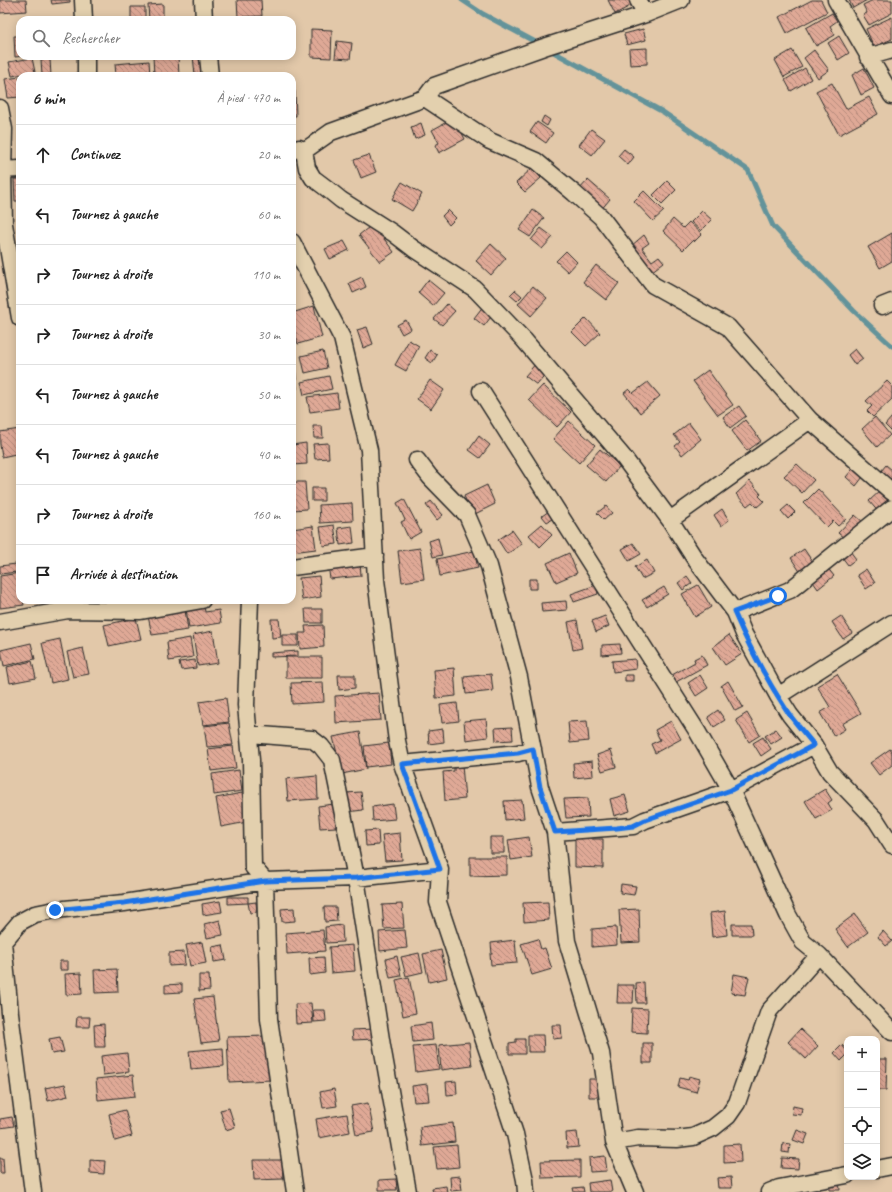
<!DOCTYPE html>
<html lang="fr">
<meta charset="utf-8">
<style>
:root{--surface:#fff;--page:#f6f6f6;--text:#222;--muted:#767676;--line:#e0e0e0}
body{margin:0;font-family:Caveat,sans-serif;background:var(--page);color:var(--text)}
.controls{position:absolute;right:12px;bottom:12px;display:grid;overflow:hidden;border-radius:8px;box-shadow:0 2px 10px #0003}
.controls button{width:36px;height:36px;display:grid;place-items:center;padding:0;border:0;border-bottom:1px solid var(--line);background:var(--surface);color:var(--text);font:20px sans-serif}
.stop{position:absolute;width:12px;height:12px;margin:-9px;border:3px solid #1a73e8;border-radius:50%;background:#fff}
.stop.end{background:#1a73e8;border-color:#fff;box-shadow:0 1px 4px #0008}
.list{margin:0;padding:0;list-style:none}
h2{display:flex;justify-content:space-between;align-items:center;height:52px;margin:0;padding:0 16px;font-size:17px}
h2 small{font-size:13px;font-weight:400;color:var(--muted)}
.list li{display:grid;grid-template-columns:26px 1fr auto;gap:12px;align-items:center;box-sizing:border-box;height:60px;padding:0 16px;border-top:1px solid var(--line)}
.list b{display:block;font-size:15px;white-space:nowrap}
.list em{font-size:13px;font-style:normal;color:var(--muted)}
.icon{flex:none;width:22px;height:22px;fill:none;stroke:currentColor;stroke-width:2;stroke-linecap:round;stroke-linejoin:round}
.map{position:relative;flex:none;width:892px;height:1192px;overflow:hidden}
.search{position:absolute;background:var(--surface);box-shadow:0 2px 10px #0003;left:16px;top:16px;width:280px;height:44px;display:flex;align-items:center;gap:10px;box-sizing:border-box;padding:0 14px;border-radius:12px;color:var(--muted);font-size:15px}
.panel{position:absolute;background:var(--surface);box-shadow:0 2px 10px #0003;left:16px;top:72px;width:280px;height:532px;border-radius:12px}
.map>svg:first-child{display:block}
</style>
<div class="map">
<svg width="892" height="1192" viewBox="0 0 892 1192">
<defs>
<pattern id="building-back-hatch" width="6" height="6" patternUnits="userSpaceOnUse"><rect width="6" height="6" fill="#dfa996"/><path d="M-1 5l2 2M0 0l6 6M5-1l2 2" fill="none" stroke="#b58a7b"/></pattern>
</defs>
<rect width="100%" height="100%" fill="#e2c8a9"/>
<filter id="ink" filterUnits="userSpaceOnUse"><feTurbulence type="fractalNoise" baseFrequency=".025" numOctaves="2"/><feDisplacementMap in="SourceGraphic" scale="8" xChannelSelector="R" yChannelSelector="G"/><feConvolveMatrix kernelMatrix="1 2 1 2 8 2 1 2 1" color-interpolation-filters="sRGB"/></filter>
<g filter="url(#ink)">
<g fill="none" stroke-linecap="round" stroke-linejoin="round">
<path stroke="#63939a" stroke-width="5" d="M462,0L483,14L541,45
M548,49L663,112L748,170L773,226L854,311L892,346"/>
</g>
<path fill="url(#building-back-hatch)" stroke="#2b2b2b" d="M0,0H26L27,11L0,13Z
M51,0H70V2L52,4Z
M237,0H261L262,16L238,17Z
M608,0H635L636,3L615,14Z
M812,0H821L827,12L787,33L779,17Z
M849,0H867L853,8Z
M873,0H892V13L869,25L863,15L867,13L863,5Z
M163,4V20H149L148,5Z
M131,7H145V19H131Z
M832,13L837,21L830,26L835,35L816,46L806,28Z
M892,17V39L874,47L866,29Z
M311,29L332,30L331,58L311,57Z
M643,29L646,40L627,45L624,34Z
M14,36H20V56H24L15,57Z
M839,36L849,53L838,60L828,43Z
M337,41L352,43L350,59L335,58Z
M647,48V64L630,65L629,49Z
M792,50L802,67L784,77L775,60Z
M814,50L829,70L818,78L804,58Z
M153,56H178L179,76H154Z
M193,56H206L207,75H195Z
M32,58L35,72L12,76L9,62Z
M41,59H50L51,76H42Z
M149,61L150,76H116L115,64Z
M805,68L811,79L791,91L785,80Z
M864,68L874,88L861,95L852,75Z
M20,77V97L8,98L5,79Z
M832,83L846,109L869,97L878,114L839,135L816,91Z
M292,91H295L296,116H292Z
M544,116L550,120L547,126L541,122Z
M454,118L465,139L439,153L435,145L439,143L432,130Z
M537,122L553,133L546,143L530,132Z
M421,123L425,135L415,139L411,127Z
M591,129L605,139L592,155L579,145Z
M624,149L634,157L628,165L618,156Z
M369,155L376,172L361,178L354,160Z
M532,168L541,178L525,192L516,183Z
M14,179H20V201H15Z
M588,180L610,199L600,211L577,192Z
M667,181L676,190L662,204L653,195Z
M402,182L422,194L412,211L392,199Z
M644,191L664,211L653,221L634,201Z
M448,210L456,218L449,225L442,216Z
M533,210L544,218L530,237L519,230Z
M702,211L712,220L701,231L691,222Z
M673,219L683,228L689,222L702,234L694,242L693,240L683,250L663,231Z
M373,224L394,252L380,262L359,235Z
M541,228L553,237L542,249L531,240Z
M892,233V261L880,268L868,247Z
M644,235L649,243L642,248L652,261L659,256L664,262L651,272L631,246Z
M344,241L349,250L330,259L325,249Z
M491,244L506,258L491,275L476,261Z
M566,251L577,262L568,272L556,261Z
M596,265L619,283L606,300L583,282Z
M362,277L366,287L353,293L349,283Z
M428,280L444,293L433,306L418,293Z
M533,286L547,298L531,316L518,304Z
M515,290L522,296L517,301L510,295Z
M447,304L455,311L442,325L434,319Z
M484,305L494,313L484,326L474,318Z
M314,306L322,337L298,344L292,323V313Z
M586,318L600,333L586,346L572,332Z
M406,320L411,329L402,334L397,325Z
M367,327L373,344L363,348L357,330Z
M409,340L419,346L406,371L395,365Z
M855,349L863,359L855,365L848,355Z
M430,350L437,355L432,363L425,358Z
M323,351L327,368L305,373L301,356Z
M537,362L548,372L537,385L525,376Z
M292,364H295L297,389L292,390Z
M708,370L733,405L718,415L693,381Z
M329,376L332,389L304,395L301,382Z
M430,380L444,390L431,409L417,399Z
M887,381L892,386V399L873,417L867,411L872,406L866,401Z
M648,382L660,396L640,413L624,393L629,389L633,393Z
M543,385L571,412L557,427L529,400Z
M337,393L339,408L310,412L307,397Z
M739,406L746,416L730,428L723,417Z
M875,417L890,435L877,447L862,429Z
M892,417V432L885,425Z
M745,420L761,441L747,451L732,431Z
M569,421L595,445L579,463L553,439Z
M689,423L701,439L682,455L675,446L680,442L674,435Z
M313,426H322L323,438H314Z
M20,429V453L2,457L0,445V432Z
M479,436L490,445L480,458L469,450Z
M306,443L307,464L292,465V445Z
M328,443L329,458L315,459L313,444Z
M600,449L620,466L606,482L586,465Z
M797,464L814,480L802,493L784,476Z
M856,465L866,473L856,486L846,477Z
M886,465L892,470V480L888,485L877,476Z
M750,481L761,494L759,496L764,501L757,507L752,502L747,506L736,494Z
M292,482H305L307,509L292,510Z
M487,485L495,504L473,515L464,496Z
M312,488H324V501H312Z
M818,489L846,519L838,526L833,521L827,527L804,503Z
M881,490L892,504L880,514L869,501Z
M404,499L421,532L409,539L401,522L405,520L397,503Z
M431,501L443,515L437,520L426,505Z
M352,503L353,521L320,523L319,505Z
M788,505L795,512L788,519L781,511Z
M606,506L612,513L604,520L597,513Z
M552,509L557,516L547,522L542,516Z
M722,509L729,520L721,526L714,515Z
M855,515L863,522L846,540L838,533Z
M542,524L552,535L540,547L529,535Z
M334,525L337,544L323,546L320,527Z
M313,526L316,549L292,552V529Z
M352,526L354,543L340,545L338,528Z
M512,530L522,544L507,554L498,540Z
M438,538L442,555L433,557L429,541Z
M633,543L641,554L629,561L622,549Z
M847,547L856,559L848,565L839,553Z
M420,548L424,579L402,582L398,551Z
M804,549L814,564L801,573L791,558Z
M474,551L478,568L440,576L437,559Z
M569,553L577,573L556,582L547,563Z
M647,560L654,573L642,579L635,567Z
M360,561L361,576L330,579L328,565Z
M16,564L17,572L0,574V566Z
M827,567L834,576L818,589L811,579Z
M866,569L875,583L866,589L857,575Z
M20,573V600H23L24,605L0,608V576Z
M319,576L321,597L302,600L299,578Z
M687,576L692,583L683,590L678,583Z
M529,579H537V589H529Z
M596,585L598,594L574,602L571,594Z
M698,585L711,607L695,617L682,594Z
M664,587L668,594L647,607L642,600Z
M566,601L567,610L542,612L541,603Z
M204,606L205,612L219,610L221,623L189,628L186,609Z
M305,609H322V623H306Z
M185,610L188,630L152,635L148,616Z
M605,616L609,626L596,632L592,621Z
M841,616L852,633L843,639L832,622Z
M136,618L141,639L109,646L104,625Z
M271,619H279L281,637L272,638Z
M577,620L582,648L573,650L568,622Z
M323,625L324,647L300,649L299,633H306L305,626Z
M213,631L218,663L198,666L193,635Z
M282,635H298V646H282Z
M729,635L742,654L725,665L713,647Z
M190,638L193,657L169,661L167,642Z
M60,639L68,679L51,683L42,643Z
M31,643L35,659L4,666L1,650Z
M620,644L621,653L602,655V645Z
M83,648L89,674L73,677L67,652Z
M298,651V656L271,657V653Z
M702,655L707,665L676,682L672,675L695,662L694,659Z
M286,657H322V678H286Z
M635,659L636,669L613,672L612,661Z
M195,660L196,668L181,670L179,662Z
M32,661L36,678L10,683L7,667Z
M454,668L456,696L436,698L434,670Z
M491,674L493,691L466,694L464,677Z
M837,674L861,713L842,724L845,729L834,736L820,713L830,707L817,686Z
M338,675H355V688L339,690Z
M625,675H633V681H625Z
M700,675L708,688L696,696L688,683Z
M728,681L743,707L735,711L721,686Z
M323,682L324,702L292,704L291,683Z
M379,693L381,720L336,723L335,696Z
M226,698L229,722L203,725L199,702Z
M457,703L459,721L442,723L440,705Z
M718,710L725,720L714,727L708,717Z
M747,713L760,735L749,742L736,720Z
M486,719L488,737L466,740L464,721Z
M587,721L589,741L570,743L568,722Z
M671,721L681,739L655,753L651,744L660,740L655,730Z
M229,723L233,745L207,747L204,726Z
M512,727L513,740L496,741L495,728Z
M443,729L444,742L429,744L428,731Z
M776,729L782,737L771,744L765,736Z
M360,732L366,769L342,774L333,737Z
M763,737L771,749L761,756L753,743Z
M389,743L391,764L366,767L364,746Z
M233,746L236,768L211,771L208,749Z
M890,749L892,752V765L879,775L870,763Z
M611,750L616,767L602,771L597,755Z
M592,761L593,776L574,778L573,763Z
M454,765H462L465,799L445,801L443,772L454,771Z
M239,770L242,791L214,795L212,774Z
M317,776L318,799L288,801L286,779Z
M825,789L832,800L828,803L832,810L816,819L805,801Z
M361,792L363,810L347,812L345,793Z
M242,793L247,822L221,827L216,798Z
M625,795L630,811L614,816L610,799Z
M588,798L589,817L566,818L564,799Z
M522,800L524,818L505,820L504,801Z
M334,804L336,827L320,828L318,806Z
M393,804L395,819L373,821L372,807Z
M378,830L379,845L366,846L365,831Z
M400,833L402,860L385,861L382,835Z
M575,833L591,834V839H603V868L575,867Z
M490,837H504V853H490Z
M529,837L532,857L511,860L508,840Z
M470,857H507V875L470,876Z
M621,884L636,886L634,895L620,893Z
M228,897H248V903L228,904Z
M220,901L222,912L203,915L202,904Z
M256,902L257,912L250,913L248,903Z
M548,902L549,920L524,922L523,903Z
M402,904L404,928L384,929L382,905Z
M324,907H336L337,921L325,922Z
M294,908L295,921L282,922L281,909Z
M639,909L640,942L621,943L619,910Z
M725,911L727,935L712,937L710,913Z
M855,914L868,932L848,947L835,929Z
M220,920L223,935L207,938L204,924Z
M732,924H751L752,935H732Z
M342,925L343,942L326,943L325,927Z
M616,927L617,945L592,947V929Z
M323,930L325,951L287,954L286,933Z
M405,930L407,948L380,951L379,932Z
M883,931L892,941L886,946L878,937Z
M538,939L541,949L545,948L552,969L532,975L521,944Z
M515,940L517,963L491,965L490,954H492L491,943Z
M202,942L206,963L190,966L186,945Z
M223,945L226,960L214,962L212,947Z
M353,945L355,971L331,973L329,947Z
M441,950L447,978L429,982L423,954Z
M184,952L185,965L169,966V953Z
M419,953L423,972L406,976L401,957Z
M397,956L401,976L390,978L386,959Z
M324,957L325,973L310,975L309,958Z
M60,961H68V970H60Z
M117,969L118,992L95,993L94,970Z
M81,973L82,994L66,995L65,974Z
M734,974L749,977L745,995L731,993Z
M199,975H209L210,990L199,991Z
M409,977L416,1013L403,1016L396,980Z
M644,982L645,1003H637L636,983Z
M182,984V992L165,993V985Z
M618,985H634L633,1003H617Z
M213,997L219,1041L201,1043L194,999Z
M311,1003L313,1023L296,1024L295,1004Z
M632,1008L648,1009L647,1033L631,1032Z
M313,1010H325L326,1021L314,1022Z
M77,1017H90L89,1027H76Z
M431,1023L433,1040L413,1042L411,1026Z
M104,1024L105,1047H95L94,1025Z
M552,1025H561L562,1038L553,1039Z
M374,1029L375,1039L353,1040L352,1030Z
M800,1029L818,1046L806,1059L788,1042Z
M528,1035H543L544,1052H528Z
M269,1036L271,1080L229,1082L227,1037Z
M60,1037L64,1052L52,1054L49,1039Z
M516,1039H525V1054H509V1043L516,1042Z
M469,1042L472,1066L441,1070L439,1045Z
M643,1043H652V1063H643Z
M436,1045L439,1069L416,1072L413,1047Z
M842,1045L847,1051V1055L841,1061L834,1053Z
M223,1048L224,1066L191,1069L189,1051Z
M127,1053L129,1072L103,1075L101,1056Z
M877,1059H887L886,1090H877Z
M133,1075L135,1096L98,1100L96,1079Z
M689,1076L700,1079L696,1092L678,1087L680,1078L688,1080Z
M589,1079H602L601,1097H589Z
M456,1081L457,1094L447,1095L446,1082Z
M65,1084L68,1096L48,1101L45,1088Z
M427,1084L429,1101L414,1102L412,1086Z
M334,1089L337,1106L323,1108L320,1092Z
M368,1103L374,1132L356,1135L351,1106Z
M793,1106L802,1108L801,1115L792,1114Z
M229,1108L235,1127L226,1130L220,1110Z
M125,1110L132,1136L115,1141L109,1114Z
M347,1114L350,1132L319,1138L316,1119Z
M12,1117L14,1126L0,1128V1119Z
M453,1123L455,1142L422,1146L420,1127Z
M797,1130L808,1134L804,1144L793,1140Z
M577,1132L579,1147L567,1148L566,1133Z
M783,1143L790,1144L789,1153L782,1152Z
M740,1144L741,1162L724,1163V1145Z
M457,1145L459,1167L437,1169L434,1147Z
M605,1156L607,1171L590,1172L589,1158Z
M0,1158H3L4,1173H0Z
M782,1158L799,1159L798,1169L781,1168Z
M90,1160L105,1161L104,1174L90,1173Z
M253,1160H282L283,1179L254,1180Z
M580,1160V1177L542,1178L541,1161Z
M460,1176L462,1190L451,1191L450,1177Z
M731,1177L732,1188H718L717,1178Z
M396,1179L397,1190H379V1180Z
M610,1180L612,1192H589L588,1183Z
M829,1180H839L840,1190H830Z
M446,1186L447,1192H433L432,1188Z
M583,1187L584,1192H574L573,1188Z"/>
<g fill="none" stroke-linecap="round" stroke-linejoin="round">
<defs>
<path id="street" d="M83,0L84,20
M203,0L204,20
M638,0L646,14
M836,0L892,96
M86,56V76
M208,56L210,76
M868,57L892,50
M425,98L490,141L536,161L574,193L601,217L653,285L728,327L810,420L892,492
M0,108L4,129L3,171L4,224L20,318
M292,151L299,148L304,151L331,132L425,98L434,86L544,47L646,14L681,0
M304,151L307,168L313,178L325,187L341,200L393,233L414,249L475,289L524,340L624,458L670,520L695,559L735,612L744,634L778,696L790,715L814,745L830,772L876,820L892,845
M0,170L20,169
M292,242L342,338L369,450L376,580L397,741L402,764L440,869L438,902L515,1134L525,1180L526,1192
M882,306L892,302
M481,391L697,731L731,790L788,915L803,942L819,955L892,1032
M417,460L430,477L467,515L489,566L519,677L540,787L555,832L567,941L601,1053L614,1142L635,1192
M670,520L810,420
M292,567L375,556
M250,600L246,705L251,760L253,867L265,881L269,1019L295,1192
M735,612L790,590L892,508
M0,622L68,610L141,611L202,600
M778,696L892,623
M249,734L312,739L321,746L332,760L356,878L382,1046L408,1192
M402,764L518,753L533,749
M555,832L633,826L645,820L731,790L814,745
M614,1142L638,1138L677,1139L693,1137L713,1128L728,1116L737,1103L769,1011L819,955
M877,1169L892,1166
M33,1192L10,1013L3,942L20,922L35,914L55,910L124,903L265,881L356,878L440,869
M769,1192L779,1188L847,1175"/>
</defs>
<use href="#street" stroke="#2b2b2b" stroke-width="19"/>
<use href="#street" stroke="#e3d0ae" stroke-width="16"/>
</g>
</g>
<g fill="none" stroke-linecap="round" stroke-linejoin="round" filter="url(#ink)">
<path stroke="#1a73e8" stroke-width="5" d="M55,910L124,903L265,881L356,878L440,869L402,764L518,753L533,749L540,787L555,832L617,828L633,826L645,820L731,790L814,745C806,735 797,725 789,714C768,682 749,647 734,612L778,596"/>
</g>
</svg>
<div class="controls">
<button>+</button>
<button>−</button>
<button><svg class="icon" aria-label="locate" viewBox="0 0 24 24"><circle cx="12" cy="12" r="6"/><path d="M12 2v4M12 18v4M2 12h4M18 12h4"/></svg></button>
<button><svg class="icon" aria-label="layers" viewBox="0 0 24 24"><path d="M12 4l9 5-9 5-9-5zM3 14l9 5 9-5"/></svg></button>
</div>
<div class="stop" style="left:778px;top:596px"></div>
<div class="stop end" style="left:55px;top:910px"></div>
<div class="search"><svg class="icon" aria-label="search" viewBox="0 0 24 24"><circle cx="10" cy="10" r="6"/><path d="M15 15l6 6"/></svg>Rechercher</div>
<section class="panel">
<h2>6 min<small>À pied · 470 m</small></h2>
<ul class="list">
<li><svg class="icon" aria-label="ahead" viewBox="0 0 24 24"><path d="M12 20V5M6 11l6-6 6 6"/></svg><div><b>Continuez</b></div><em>20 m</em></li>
<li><svg class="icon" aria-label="left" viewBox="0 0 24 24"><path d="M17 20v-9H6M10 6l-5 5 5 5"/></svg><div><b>Tournez à gauche</b></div><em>60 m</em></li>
<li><svg class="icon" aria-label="right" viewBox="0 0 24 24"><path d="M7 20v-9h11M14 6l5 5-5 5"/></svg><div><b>Tournez à droite</b></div><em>110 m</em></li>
<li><svg class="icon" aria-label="right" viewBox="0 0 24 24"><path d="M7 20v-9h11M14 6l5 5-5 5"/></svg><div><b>Tournez à droite</b></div><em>30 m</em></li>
<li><svg class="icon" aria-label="left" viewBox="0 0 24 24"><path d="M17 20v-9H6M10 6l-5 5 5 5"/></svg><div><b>Tournez à gauche</b></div><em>50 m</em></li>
<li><svg class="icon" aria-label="left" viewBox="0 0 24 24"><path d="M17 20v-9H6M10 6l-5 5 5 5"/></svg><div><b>Tournez à gauche</b></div><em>40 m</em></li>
<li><svg class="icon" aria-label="right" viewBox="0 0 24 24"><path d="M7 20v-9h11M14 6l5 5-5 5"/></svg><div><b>Tournez à droite</b></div><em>160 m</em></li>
<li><svg class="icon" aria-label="arrive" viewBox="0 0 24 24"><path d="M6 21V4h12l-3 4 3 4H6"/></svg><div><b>Arrivée à destination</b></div></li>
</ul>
</section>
</div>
